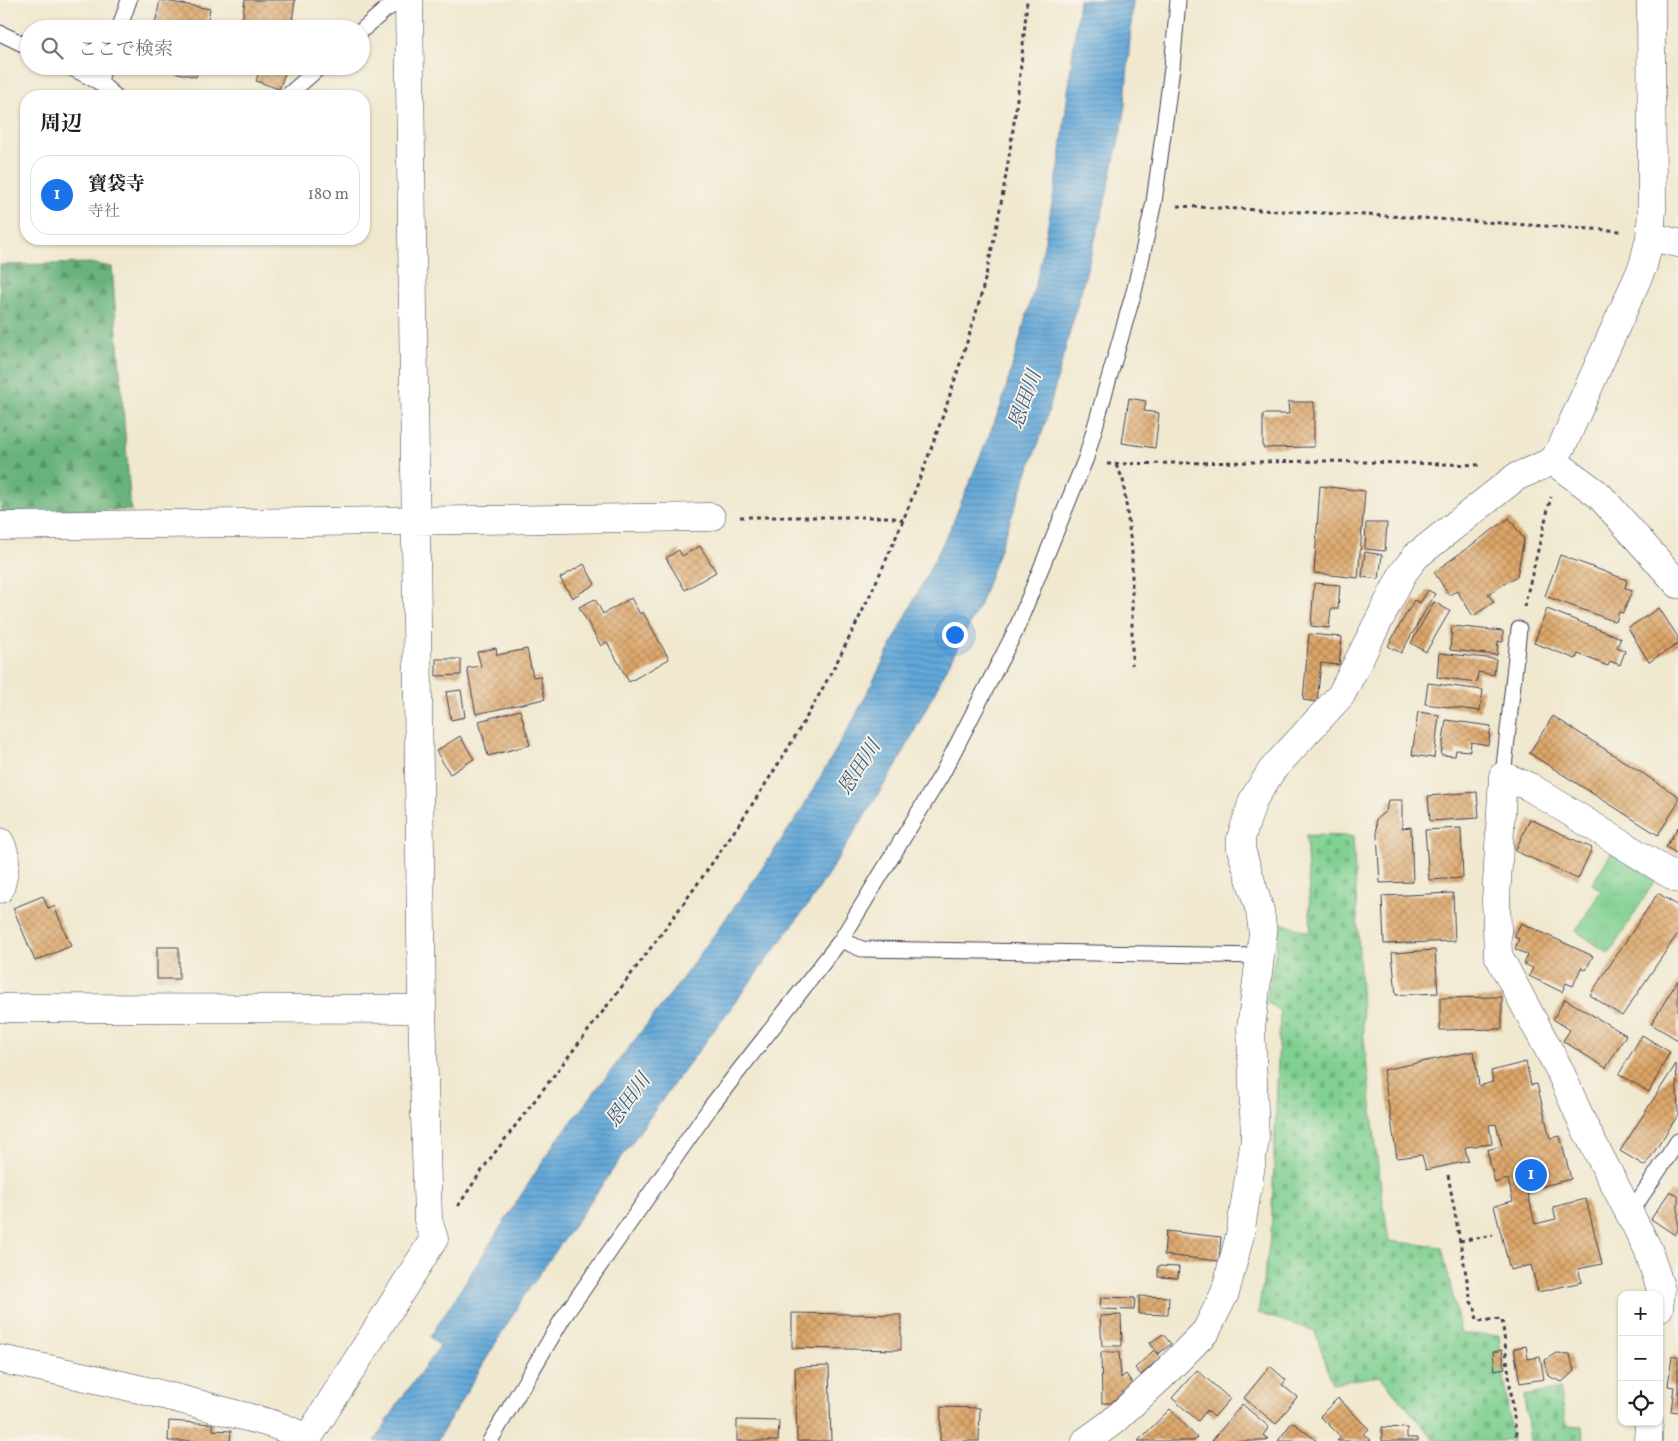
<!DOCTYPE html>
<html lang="ja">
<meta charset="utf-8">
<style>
:root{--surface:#fff;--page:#f2f2f2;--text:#202124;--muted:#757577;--line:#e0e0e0;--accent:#1a73e8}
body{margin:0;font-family:Vollkorn,"Noto Serif JP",serif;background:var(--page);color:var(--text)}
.controls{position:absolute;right:15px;bottom:15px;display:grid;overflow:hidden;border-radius:10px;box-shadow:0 1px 4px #0004}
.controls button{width:45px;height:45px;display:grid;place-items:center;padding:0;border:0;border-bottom:1px solid var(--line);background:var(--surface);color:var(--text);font:25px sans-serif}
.you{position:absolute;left:954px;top:634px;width:18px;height:18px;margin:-12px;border:4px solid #fff;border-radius:50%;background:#1a73e8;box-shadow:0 0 0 8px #1a73e833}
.badge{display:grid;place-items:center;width:32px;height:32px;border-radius:50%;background:var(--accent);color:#fff;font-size:16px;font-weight:700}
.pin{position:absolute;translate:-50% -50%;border:2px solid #fff;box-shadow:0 1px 5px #0006}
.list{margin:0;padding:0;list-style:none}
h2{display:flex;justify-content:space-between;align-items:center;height:65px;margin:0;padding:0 20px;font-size:21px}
h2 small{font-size:16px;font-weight:400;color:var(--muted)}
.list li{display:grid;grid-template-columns:32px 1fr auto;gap:15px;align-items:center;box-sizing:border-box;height:80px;margin:0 10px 10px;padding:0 10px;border:1px solid var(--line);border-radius:20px}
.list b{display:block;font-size:19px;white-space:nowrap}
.list p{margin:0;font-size:16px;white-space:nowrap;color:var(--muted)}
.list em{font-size:16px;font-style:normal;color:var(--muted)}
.icon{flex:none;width:28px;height:28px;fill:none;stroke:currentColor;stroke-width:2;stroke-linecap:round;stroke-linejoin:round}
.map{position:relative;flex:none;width:1678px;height:1441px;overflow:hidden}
.search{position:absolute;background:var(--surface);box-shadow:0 1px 4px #0004;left:20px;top:20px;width:350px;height:55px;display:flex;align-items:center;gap:12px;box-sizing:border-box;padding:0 18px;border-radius:28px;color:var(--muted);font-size:19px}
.panel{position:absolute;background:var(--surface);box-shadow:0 1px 4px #0004;left:20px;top:90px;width:350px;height:155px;border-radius:20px}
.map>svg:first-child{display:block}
</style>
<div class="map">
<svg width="1678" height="1441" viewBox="0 0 1678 1441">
<defs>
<pattern id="forest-firs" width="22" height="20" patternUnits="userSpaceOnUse" patternTransform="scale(1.25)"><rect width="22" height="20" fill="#67b27b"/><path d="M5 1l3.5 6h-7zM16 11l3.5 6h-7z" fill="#549066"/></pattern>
<pattern id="cemetery-stones" width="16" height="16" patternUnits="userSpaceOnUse" patternTransform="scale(1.25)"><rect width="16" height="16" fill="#7fd091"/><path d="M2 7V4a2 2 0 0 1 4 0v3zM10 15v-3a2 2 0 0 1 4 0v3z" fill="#6db27e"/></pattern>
<pattern id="park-crowns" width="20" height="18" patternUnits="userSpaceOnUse" patternTransform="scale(1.25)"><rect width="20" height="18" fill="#7fd091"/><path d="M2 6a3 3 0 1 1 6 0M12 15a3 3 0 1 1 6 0" fill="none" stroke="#6db27e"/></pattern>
<pattern id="water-rules" width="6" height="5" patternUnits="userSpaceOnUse" patternTransform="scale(1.25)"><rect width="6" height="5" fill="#62a7d8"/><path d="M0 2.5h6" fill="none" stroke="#5088b0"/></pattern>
<pattern id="building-cross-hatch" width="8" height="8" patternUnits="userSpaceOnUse" patternTransform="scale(1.25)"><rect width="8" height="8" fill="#dda668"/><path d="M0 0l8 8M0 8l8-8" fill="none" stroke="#b38757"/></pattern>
</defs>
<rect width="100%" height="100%" fill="#f7f3e8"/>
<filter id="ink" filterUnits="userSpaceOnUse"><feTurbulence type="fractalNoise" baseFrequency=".02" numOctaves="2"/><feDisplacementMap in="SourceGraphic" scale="10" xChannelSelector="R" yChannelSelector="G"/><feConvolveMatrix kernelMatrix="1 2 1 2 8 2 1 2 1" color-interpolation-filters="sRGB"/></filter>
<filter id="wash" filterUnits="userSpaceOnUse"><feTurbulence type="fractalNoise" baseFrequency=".0096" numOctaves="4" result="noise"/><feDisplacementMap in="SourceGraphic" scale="20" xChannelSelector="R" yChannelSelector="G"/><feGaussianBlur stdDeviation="1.12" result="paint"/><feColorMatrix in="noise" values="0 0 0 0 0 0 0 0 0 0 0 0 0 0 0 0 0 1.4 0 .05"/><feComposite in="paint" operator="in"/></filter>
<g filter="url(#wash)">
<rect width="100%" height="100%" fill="#f0e8cf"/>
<path fill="url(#forest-firs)" stroke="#446a5b" d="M90,263L112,267L131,510L0,513V265Z"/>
<path fill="url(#cemetery-stones)" stroke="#507966" d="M1306,835L1353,836L1363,1030L1378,1167L1389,1241L1442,1247L1461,1334L1499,1335L1512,1441H1435L1380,1376L1332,1383L1315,1331L1258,1313L1271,1233L1280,1011L1266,1002L1281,923L1311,933Z
M1559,1389L1567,1425L1582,1426L1584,1441H1530L1524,1396Z"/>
<path fill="url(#park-crowns)" stroke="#507966" d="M1611,853L1656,879L1609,954L1576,931L1601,890L1592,884Z"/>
<path fill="url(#water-rules)" stroke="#42648a" d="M1079,0H1133L1124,117L1102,214L1044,427L980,604L899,761L813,898L664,1097L524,1296L437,1441H375L401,1399L440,1346L430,1337L554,1144L679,983L756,877L799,814L855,717L951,527L1001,406L1039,271L1059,167Z"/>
<g id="blocks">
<path fill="url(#building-cross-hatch)" d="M160,0L210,9L206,29H154Z
M245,0H295L291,29H241Z
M147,66H198L196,77Z
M261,66L287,68L279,89L256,81Z
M1129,398L1146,401L1144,411L1159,413L1155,448L1122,443Z
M1288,402H1314V447L1263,448V414H1289Z
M1320,486L1365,491L1358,578L1314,573Z
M1509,518L1524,539L1517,576L1488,594L1494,602L1473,616L1457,591L1449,595L1434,572Z
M1366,523H1387L1385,551L1365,549Z
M700,546L716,572L685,590L666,558L679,550L682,556Z
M1365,552L1382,555L1379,579L1362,577Z
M1560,555L1627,580L1625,588L1632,591L1623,613L1619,612L1616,622L1545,596Z
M584,564L595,584L572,598L560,578Z
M1314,583L1340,585L1338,609H1331L1329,628L1311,626Z
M1428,590L1435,594L1401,653L1388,646L1414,600L1420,603Z
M631,598L640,614L643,612L669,659L629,682L607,642L601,646L579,607L595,599L603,614Z
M1434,602L1450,611L1426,652L1411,643Z
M1659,608L1678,637V644L1649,662L1628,628Z
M1547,609L1621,638L1617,647L1625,651L1620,665L1610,661L1608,666L1578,654L1576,659L1534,643Z
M1452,626L1503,631V642L1498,641L1497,655L1450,650Z
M1309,634L1342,637L1339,665L1321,663L1317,702L1303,700Z
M496,648L497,655L527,649L533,677L540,676L545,699L476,714L467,668L481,666L477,652Z
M1439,653L1496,659L1494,675L1478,672L1477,682L1437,677Z
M436,659H461V675L436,676Z
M1428,683L1483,690L1480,711L1425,704Z
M461,690L465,717L451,720L446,692Z
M520,710L530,745L488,756L479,721Z
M1418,712L1439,715L1434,758L1412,755Z
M1553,716L1678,796V803L1658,835L1529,753Z
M1446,720L1491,726L1488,745L1471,742L1470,751L1456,750L1455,756L1441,755Z
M460,736L474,759L450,774L436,751Z
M1477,792L1479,818L1430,821L1428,796Z
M1388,800H1402V828L1411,827L1413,882L1380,883L1376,819L1386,811Z
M1530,819L1592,848L1578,879L1515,851Z
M1678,827V854L1666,847Z
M1461,828L1463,878L1429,880L1425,830Z
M1453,893L1455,941L1384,944L1382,896Z
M1658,893L1678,906V933L1622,1016L1590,995Z
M43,896L48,908L54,906L71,946L35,961L13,908Z
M1521,923L1593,956L1586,970L1581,968L1573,986L1566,983L1562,992L1529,976L1533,968L1524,964L1528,955L1515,949L1519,939L1514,937Z
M157,947H179V979H157Z
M1435,950L1438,993L1396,995L1392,953Z
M1678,980V1040L1651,1024Z
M1502,997V1029L1440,1030V998Z
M1565,999L1626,1035L1606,1068L1563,1041L1570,1030L1553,1019Z
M1642,1035L1670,1052L1649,1092L1619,1074Z
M1474,1051L1479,1086L1493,1082L1491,1071L1526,1062L1531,1085L1537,1084L1550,1138L1560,1136L1571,1179L1527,1190L1535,1224L1556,1219L1553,1207L1586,1199L1602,1264L1578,1269L1582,1282L1538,1292L1531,1265L1510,1270L1494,1206L1513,1201L1508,1179L1495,1183L1487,1150L1502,1146L1496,1124L1489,1125L1492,1144L1465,1147L1468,1161L1426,1170L1422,1155L1397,1158L1383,1070Z
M1676,1064L1678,1115L1645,1166L1620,1151Z
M1670,1191L1678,1196V1230L1675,1235L1651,1219Z
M1166,1231L1221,1237L1219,1261L1164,1255Z
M1158,1266L1179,1267L1178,1278L1158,1277Z
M1139,1296L1169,1297L1168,1315L1139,1314Z
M1101,1297L1135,1298L1134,1310L1100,1309Z
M792,1313L901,1315V1350L792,1348Z
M1121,1315L1122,1346H1102L1100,1316Z
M1163,1334L1171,1344L1158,1354L1150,1343Z
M1526,1346L1528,1359L1540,1357L1544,1379L1520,1383L1514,1348Z
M1154,1350L1160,1358L1141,1375L1135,1368Z
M1502,1350L1505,1368L1495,1370L1493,1352Z
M1101,1352H1119L1121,1378L1126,1374L1133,1384L1111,1403H1102Z
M1556,1353L1570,1354L1574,1371L1562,1382L1548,1376L1545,1360Z
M1672,1356H1678V1412L1671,1411L1674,1387L1668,1386Z
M829,1366L831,1441H797L795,1367Z
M1270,1366L1286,1380L1282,1385L1297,1397L1276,1424L1244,1398Z
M1197,1370L1230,1399L1214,1417L1207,1410L1198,1421L1172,1398Z
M1338,1398L1369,1429L1363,1434L1371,1441H1337L1341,1437L1320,1416Z
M1242,1404L1269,1427L1263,1435L1268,1439L1266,1441H1212Z
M941,1407L980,1408L979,1441H940Z
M1170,1409L1197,1438L1194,1441H1138Z
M737,1420L779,1421L778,1441H737Z
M169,1421L213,1424V1430L231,1431L230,1441H168Z
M1292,1422L1317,1441H1278Z
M1382,1427L1407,1428V1438H1418V1441H1382Z"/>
</g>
</g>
<g filter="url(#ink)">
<use href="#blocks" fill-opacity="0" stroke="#414051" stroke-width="1"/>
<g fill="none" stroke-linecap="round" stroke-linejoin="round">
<defs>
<path id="service" d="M119,29L129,0
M361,31L385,10L402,0
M0,33L29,47
M68,66L99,82L115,96
M99,82L105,66
M287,96L321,66
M1503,776L1519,629
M841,940L862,949L1261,956
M1631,1212L1678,1141
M490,1441L563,1318L612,1248L712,1105L841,940L942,774L1015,632L1086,458L1135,288L1154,202L1172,68L1178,0"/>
<path id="minor" d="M1650,237L1678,243
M1553,461L1599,495L1678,584
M0,526L711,517
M0,842C9,858 4,872 0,889
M0,1008L422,1009
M1659,1308L1661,1290L1648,1249L1583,1124L1559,1069L1498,955L1496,900L1503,776L1530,787L1678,879
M0,1359C75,1374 150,1390 224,1411C252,1419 282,1424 307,1439
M306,1441L434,1239L428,1220L422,1009L409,0
M1086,1441L1111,1423L1160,1378L1206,1331L1225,1293L1240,1235L1255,1139L1251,1028L1263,933L1260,911L1241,849V838L1253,800L1272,770L1341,695L1403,573L1416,556L1516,477L1553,461L1563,444L1643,266L1650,237L1652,210L1651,0
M1648,1441L1649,1422"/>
</defs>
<use href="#service" stroke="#414051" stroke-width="17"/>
<use href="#minor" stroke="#414051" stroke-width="29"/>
<path stroke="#414051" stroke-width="3" stroke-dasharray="4 4" stroke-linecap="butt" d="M1177,206L1407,217L1622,231
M1107,464L1326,461L1483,465
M1116,465L1123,479L1132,552V665
M740,517H888L903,520
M1524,607L1551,497
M1448,1175L1471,1302L1475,1307L1477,1321L1502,1319L1517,1441
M458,1206L487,1163C583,1036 684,911 770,777C847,657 906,526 951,392C964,350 979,309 988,266C1008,179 1020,89 1027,0
M1460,1241L1493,1235"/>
<use href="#service" stroke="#fff" stroke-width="15"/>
<use href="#minor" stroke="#fff" stroke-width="28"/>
</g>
</g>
<g text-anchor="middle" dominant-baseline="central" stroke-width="4" stroke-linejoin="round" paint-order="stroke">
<g font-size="20" font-style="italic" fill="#3c577a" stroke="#f7f3e8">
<text transform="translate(1026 400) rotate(-70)">恩田川</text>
<text transform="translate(860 768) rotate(-57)">恩田川</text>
<text transform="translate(629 1101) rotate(-54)">恩田川</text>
</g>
</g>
</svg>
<div class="controls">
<button>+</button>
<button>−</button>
<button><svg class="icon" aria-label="locate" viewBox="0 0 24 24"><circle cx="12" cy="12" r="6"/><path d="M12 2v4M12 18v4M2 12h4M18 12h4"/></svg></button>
</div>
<div class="you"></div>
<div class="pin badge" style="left:1531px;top:1175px">1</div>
<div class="search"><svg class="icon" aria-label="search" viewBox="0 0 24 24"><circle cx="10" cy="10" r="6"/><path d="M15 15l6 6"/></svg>ここで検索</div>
<section class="panel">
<h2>周辺<small></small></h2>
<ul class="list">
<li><span class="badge">1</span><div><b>寶袋寺</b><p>寺社</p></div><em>180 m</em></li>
</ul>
</section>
</div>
